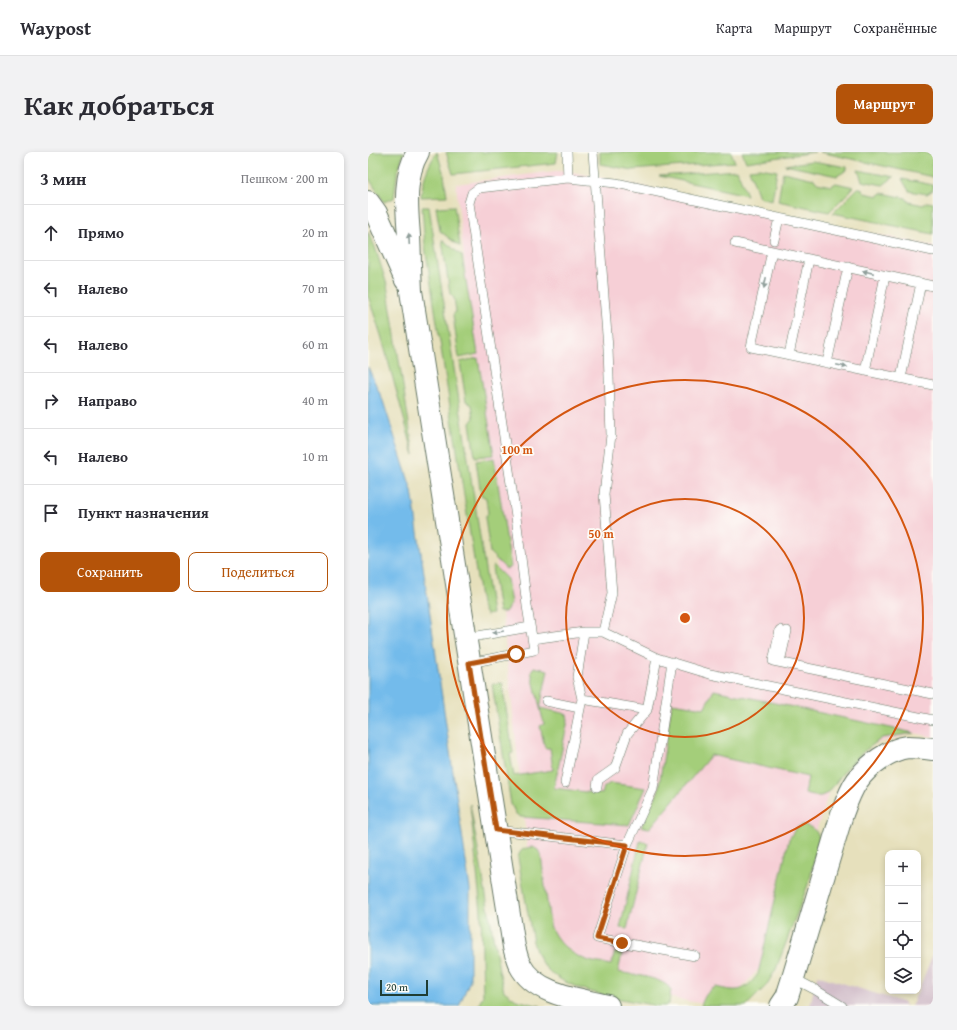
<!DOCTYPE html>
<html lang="ru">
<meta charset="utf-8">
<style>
:root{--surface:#fff;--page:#f2f2f3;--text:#2b2b33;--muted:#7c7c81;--line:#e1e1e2;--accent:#b45309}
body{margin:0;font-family:"Gentium Book Plus",serif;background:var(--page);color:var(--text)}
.controls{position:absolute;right:12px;bottom:12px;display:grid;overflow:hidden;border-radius:8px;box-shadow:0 2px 6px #0003}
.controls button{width:36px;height:36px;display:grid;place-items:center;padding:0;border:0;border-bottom:1px solid var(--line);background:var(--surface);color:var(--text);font:20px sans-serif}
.scale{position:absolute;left:12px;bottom:10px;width:48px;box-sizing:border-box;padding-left:4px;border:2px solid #1f3d34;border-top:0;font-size:11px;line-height:14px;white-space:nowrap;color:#1f3d34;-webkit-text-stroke:3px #fdfcf7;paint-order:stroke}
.stop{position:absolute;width:12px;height:12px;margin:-9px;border:3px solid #b45309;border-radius:50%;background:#fff}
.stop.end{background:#b45309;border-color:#fff;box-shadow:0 1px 4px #0008}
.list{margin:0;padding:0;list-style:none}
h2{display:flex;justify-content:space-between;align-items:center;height:52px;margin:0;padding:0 16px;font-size:17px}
h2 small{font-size:13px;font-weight:400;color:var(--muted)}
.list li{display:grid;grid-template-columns:26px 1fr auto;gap:12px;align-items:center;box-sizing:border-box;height:56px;padding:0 16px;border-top:1px solid var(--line)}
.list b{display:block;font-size:15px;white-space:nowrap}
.list em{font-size:13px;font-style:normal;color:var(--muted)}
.actions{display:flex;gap:8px;padding:12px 16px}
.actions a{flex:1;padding:9px 0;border:1px solid var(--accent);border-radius:8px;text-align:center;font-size:14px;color:var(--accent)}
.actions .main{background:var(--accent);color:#fff}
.icon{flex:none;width:22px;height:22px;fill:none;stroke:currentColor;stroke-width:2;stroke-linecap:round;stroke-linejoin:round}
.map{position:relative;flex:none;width:565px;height:854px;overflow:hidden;border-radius:8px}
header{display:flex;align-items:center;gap:24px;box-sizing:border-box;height:56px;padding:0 20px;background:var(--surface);border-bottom:1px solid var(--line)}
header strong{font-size:19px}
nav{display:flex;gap:22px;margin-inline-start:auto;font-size:14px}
.intro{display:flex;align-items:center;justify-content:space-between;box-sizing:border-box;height:96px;padding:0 24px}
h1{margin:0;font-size:28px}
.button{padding:10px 18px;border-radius:8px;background:var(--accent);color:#fff;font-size:14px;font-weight:700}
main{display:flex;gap:24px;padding:0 24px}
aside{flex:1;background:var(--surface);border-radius:8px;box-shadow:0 2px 6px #0003}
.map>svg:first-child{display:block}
</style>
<header>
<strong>Waypost</strong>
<nav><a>Карта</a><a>Маршрут</a><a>Сохранённые</a></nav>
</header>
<div class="intro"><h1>Как добраться</h1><a class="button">Маршрут</a></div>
<main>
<aside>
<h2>3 мин<small>Пешком · 200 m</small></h2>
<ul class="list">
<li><svg class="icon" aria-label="ahead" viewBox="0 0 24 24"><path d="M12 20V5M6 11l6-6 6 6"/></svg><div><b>Прямо</b></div><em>20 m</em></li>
<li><svg class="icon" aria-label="left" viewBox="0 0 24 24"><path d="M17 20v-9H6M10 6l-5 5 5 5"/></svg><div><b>Налево</b></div><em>70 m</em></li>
<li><svg class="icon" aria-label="left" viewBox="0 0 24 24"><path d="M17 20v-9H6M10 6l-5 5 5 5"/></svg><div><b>Налево</b></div><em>60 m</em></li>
<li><svg class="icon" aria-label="right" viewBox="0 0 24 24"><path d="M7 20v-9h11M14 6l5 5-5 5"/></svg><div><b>Направо</b></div><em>40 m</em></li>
<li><svg class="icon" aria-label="left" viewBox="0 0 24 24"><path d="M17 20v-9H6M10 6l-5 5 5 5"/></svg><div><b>Налево</b></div><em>10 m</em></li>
<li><svg class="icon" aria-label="arrive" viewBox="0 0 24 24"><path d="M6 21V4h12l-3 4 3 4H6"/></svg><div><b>Пункт назначения</b></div></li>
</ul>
<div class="actions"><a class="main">Сохранить</a><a>Поделиться</a></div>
</aside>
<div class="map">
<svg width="565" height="854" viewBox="0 0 565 854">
<rect width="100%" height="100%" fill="#fdfcf7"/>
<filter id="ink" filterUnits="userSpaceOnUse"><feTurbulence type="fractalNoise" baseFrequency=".025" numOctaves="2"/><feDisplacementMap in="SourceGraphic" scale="8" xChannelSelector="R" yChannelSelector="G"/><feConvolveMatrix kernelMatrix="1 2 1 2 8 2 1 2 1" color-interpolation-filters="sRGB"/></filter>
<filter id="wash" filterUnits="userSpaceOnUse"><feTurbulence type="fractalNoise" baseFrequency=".012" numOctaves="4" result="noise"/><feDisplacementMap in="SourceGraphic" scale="16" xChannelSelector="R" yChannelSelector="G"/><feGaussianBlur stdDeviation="0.9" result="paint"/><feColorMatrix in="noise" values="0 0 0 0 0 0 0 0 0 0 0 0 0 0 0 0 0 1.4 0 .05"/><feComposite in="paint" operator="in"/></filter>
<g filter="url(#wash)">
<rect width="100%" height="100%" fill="#e6e0bc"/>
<path fill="#f6cfd6" d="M194,18L565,94V585L546,581L474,601L409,796L358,854H347L249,836L169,786L88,32Z"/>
<path fill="#d1bdc9" d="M565,802V854H543L550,839Z
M449,823L534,850L539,854H442Z"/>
<path fill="#a4ce7a" stroke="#628657" d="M0,0H36L29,22L26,46L16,50L0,25Z
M69,0L76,23L79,44L53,45C55,28 59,15 69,0Z
M78,0H190L188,11L85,22Z
M232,0H363L367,10L264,18L232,12Z
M374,0H447L378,10Z
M452,0H554L565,2V25Z
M444,9L479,15V18L469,24L417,13Z
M392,16L409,19L404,48L391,45L381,17Z
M369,18L379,43L291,24Z
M490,18L526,25L515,33L494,29Z
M415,20L446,27L449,31L463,34L468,31L486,35L461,60L410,49Z
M534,27L565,33V38L559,42L541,39Z
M490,36H493L496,41L510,44L514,41L538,46L541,50L555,53L559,50L565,51V82L465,61Z
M86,54L92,94H91L72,79L68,55Z
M54,55H61L124,462L118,463L113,452L57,94Z
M0,80L7,95L19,133L46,303L13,183L0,144Z
M74,88H75L94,104L110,202L91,206L85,163L88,159L86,146L82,142Z
M110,206L126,303L107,305L102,271L106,266L104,253L98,249L92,210Z
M126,306L143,415L138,417L122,401L117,366L120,361L118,346L113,343L108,309Z
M126,414L139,427L143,452L137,460H131L124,415Z
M166,515L180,518L172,556L195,561L199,563L200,568L186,636L234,642L236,635L242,631L278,636L261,673L153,665L148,662L143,652L124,532L134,531L145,601L142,602L146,624L185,618L182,596H177L172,574L176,572L163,519Z
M346,538L546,581L514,586L495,600L478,617L460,641L453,644H446L437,642L440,625L343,603L282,676L273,675L290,640L304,551L336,556Z
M102,652L131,818L136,839L148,848L173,854H110L115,844L113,760Z
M435,673C442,674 448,677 451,685L442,727L408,817L398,834L378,854H333C336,845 339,839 348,835C369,840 376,841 390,822L421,687L428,676Z
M272,689L280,691L259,777L252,776Z
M165,695L170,698L173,703L182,773C187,788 201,801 216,807C224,811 235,811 243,813L247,800L254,802L250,820C265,823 296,825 303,838L301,851L297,854H289C257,847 200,841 177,815C171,808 168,799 165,790L150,706C152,697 156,696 165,695Z"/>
<path fill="#73bbeb" stroke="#497c90" d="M0,215L15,249L44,339L102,737V828L91,854H0Z"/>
</g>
<g filter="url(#ink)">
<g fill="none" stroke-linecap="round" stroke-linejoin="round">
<defs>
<path id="service" d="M199,0L200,26
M406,88L411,66
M367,91L404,99
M565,134L404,99L383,195L565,233
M421,203L441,107
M459,211L480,115
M497,219L517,124
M533,226L553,131
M412,478L405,509L565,542
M235,480L289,506L342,522L565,568
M98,486L162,475
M164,487L216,480H235L244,441L236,342L243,283L240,196L225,0
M412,510L419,479
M102,511L166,498L159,454L148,365L101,51L104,41L111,36L200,26L248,31L565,99
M214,547L279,558
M178,549L212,556
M197,631L214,547L209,525L216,480
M229,635L230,628L247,616L259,582L279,558L289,506
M128,678L259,693L229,786L327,804
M259,693L285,637L304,510
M425,826L446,837L474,854"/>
<path id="tertiary" d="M50,0C35,25 39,56 41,84C42,103 42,121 43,139L146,795C148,801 149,808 152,813C167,843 211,847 240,854
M0,50L8,61L38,128
M413,854L419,845L425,826L474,662C478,651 482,639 489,629C500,613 522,597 540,595C548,595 557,596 565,597"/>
</defs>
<use href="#service" stroke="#657664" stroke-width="10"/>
<use href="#tertiary" stroke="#657664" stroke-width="24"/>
<use href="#service" stroke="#fff" stroke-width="9"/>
<use href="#tertiary" stroke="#fff" stroke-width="22"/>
</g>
<defs><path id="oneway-solid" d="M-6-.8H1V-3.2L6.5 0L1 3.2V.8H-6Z"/></defs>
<g fill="#8f9e9a">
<use href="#oneway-solid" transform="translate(41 87) rotate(-93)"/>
<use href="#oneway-solid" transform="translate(500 120) rotate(-167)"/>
<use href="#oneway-solid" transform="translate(397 131) rotate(102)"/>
<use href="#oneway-solid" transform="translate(474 214) rotate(12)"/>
<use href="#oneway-solid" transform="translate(130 480) rotate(170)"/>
</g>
</g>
<g fill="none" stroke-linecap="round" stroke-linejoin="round" filter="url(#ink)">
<path stroke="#b45309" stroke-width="5" d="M148,502L101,511L128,678L259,693L229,786L254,791"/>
</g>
<g fill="none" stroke="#d45610" stroke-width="2">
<circle cx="317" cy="466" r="119"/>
<circle cx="317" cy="466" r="238"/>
</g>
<circle cx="317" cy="466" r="6" fill="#d45610" stroke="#fdfcf7" stroke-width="2"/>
<g font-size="12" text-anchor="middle" font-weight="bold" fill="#d45610" stroke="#fdfcf7" stroke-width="3.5" stroke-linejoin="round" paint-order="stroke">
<text x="149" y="302">100 m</text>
<text x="233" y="386">50 m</text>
</g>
</svg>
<div class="controls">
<button>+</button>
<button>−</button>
<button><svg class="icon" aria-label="locate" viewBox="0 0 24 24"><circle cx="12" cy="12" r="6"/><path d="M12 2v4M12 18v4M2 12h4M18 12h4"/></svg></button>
<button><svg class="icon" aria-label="layers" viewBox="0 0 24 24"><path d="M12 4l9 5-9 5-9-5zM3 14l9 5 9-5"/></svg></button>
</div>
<div class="scale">20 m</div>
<div class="stop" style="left:148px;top:502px"></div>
<div class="stop end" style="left:254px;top:791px"></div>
</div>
</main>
